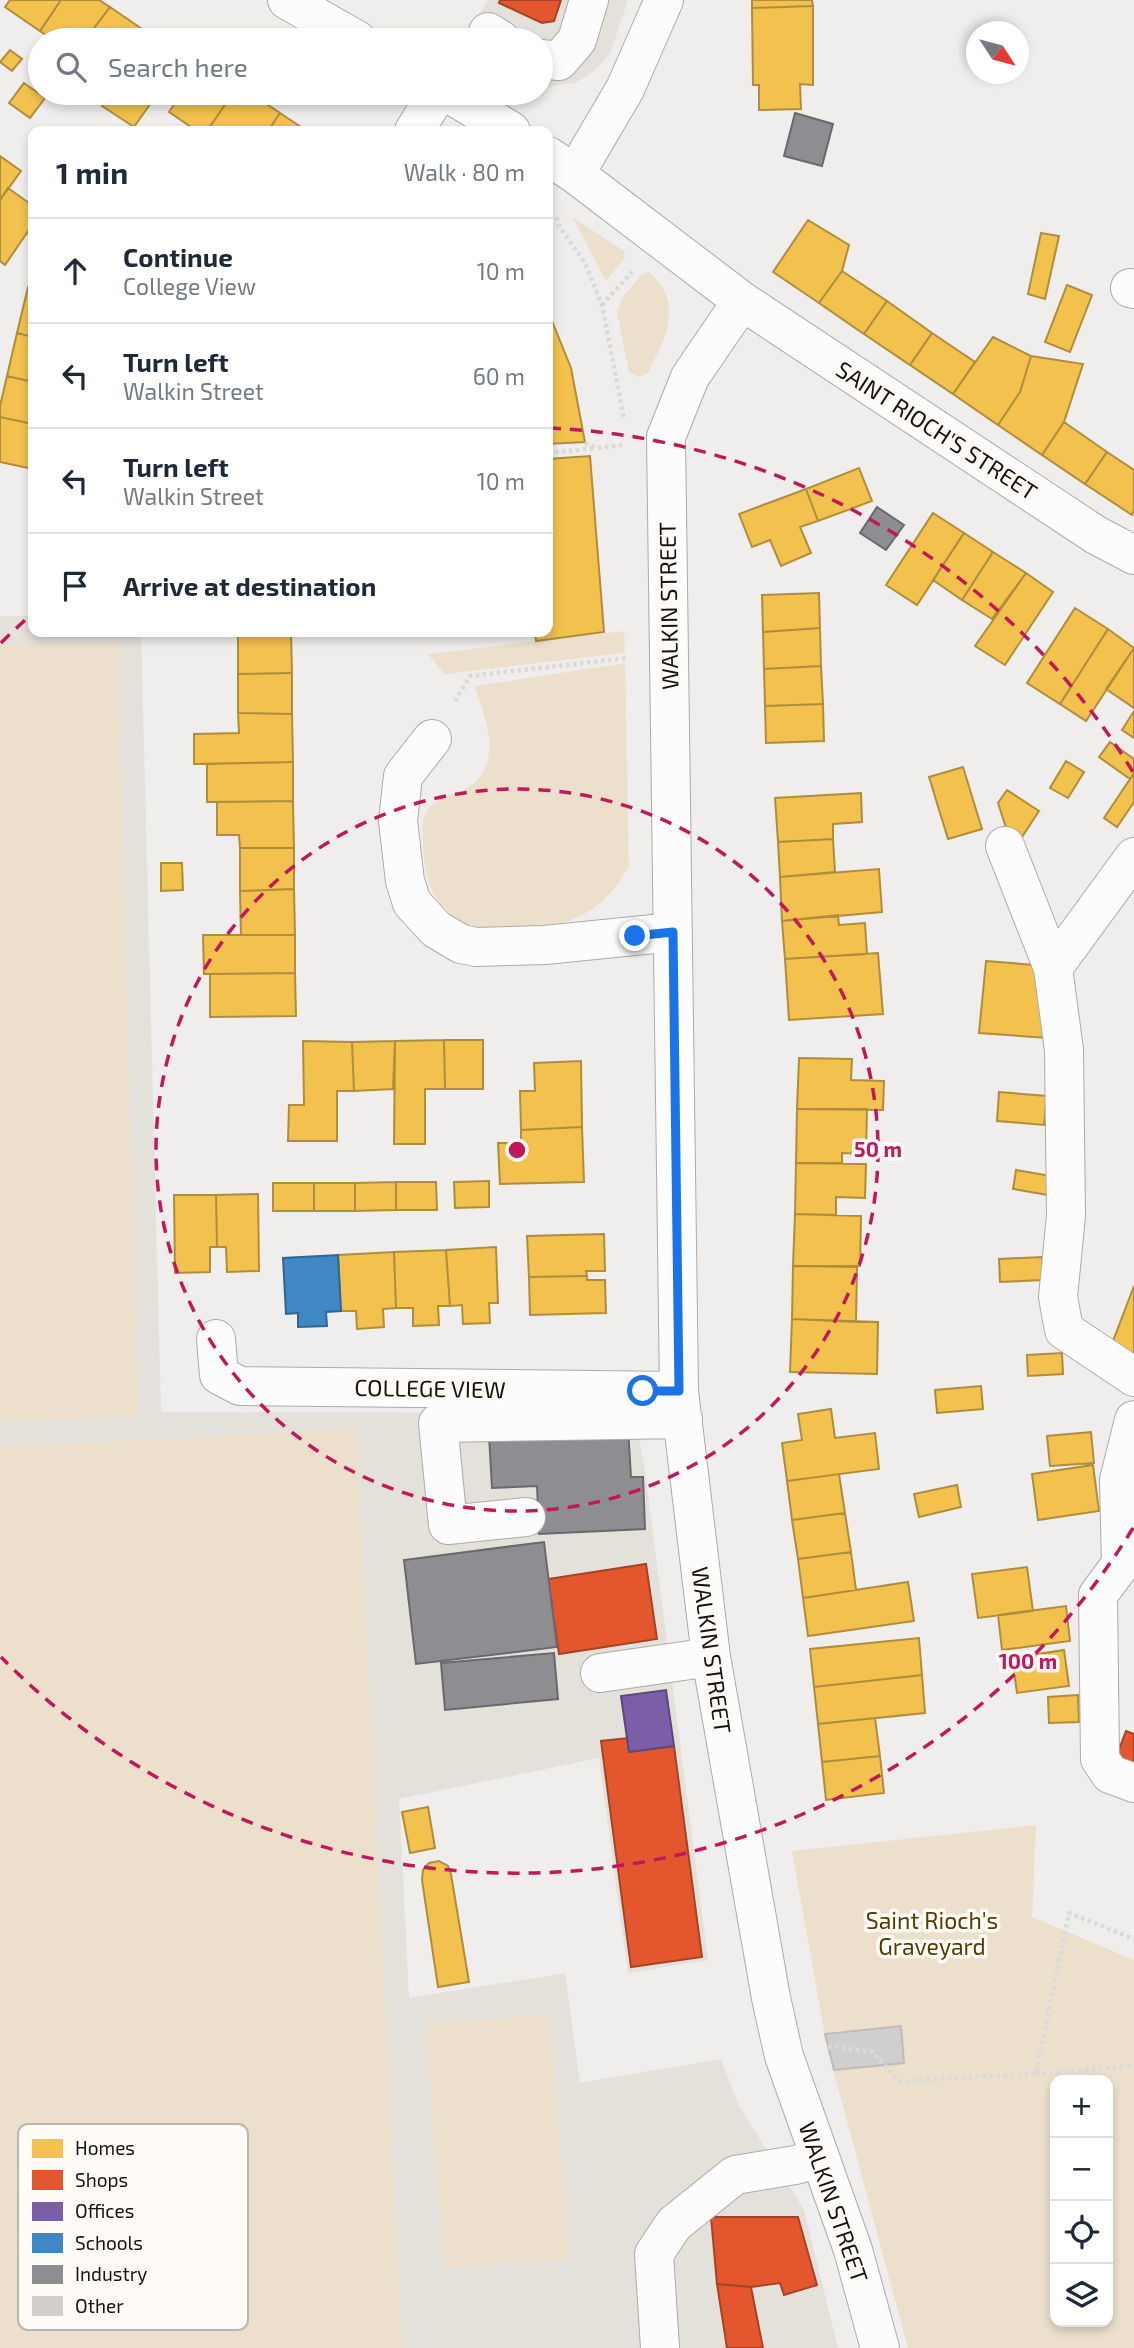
<!DOCTYPE html>
<meta charset="utf-8">
<style>
:root{--surface:#fff;--page:#f6f6f7;--text:#1f2937;--muted:#747a83;--line:#e0e1e3}
body{margin:0;font-family:"Exo 2",sans-serif;background:var(--page);color:var(--text)}
.controls{position:absolute;right:21px;bottom:21px;display:grid;overflow:hidden;border-radius:14px;box-shadow:0 4px 10px #0003}
.controls button{width:63px;height:63px;display:grid;place-items:center;padding:0;border:0;border-bottom:2px solid var(--line);background:var(--surface);color:var(--text);font:35px sans-serif}
.compass{position:absolute;left:966px;top:21px;width:63px;height:63px;border-radius:50%;background:var(--surface);box-shadow:0 4px 10px #0003;rotate:126deg}
.stop{position:absolute;width:21px;height:21px;margin:-16px;border:5px solid #1a73e8;border-radius:50%;background:#fff}
.stop.end{background:#1a73e8;border-color:#fff;box-shadow:0 2px 7px #0008}
.list{margin:0;padding:0;list-style:none}
h2{display:flex;justify-content:space-between;align-items:center;height:91px;margin:0;padding:0 28px;font-size:30px}
h2 small{font-size:23px;font-weight:400;color:var(--muted)}
.list li{display:grid;grid-template-columns:46px 1fr auto;gap:21px;align-items:center;box-sizing:border-box;height:105px;padding:0 28px;border-top:2px solid var(--line)}
.list b{display:block;font-size:26px;white-space:nowrap}
.list p{margin:0;font-size:23px;white-space:nowrap;color:var(--muted)}
.list em{font-size:23px;font-style:normal;color:var(--muted)}
.icon{flex:none;width:38px;height:38px;fill:none;stroke:currentColor;stroke-width:2;stroke-linecap:round;stroke-linejoin:round}
.map{position:relative;flex:none;width:1134px;height:2348px;overflow:hidden}
.search{position:absolute;background:var(--surface);box-shadow:0 4px 10px #0003;left:28px;top:28px;width:525px;height:77px;display:flex;align-items:center;gap:18px;box-sizing:border-box;padding:0 24px;border-radius:38px;color:var(--muted);font-size:26px}
.panel{position:absolute;background:var(--surface);box-shadow:0 4px 10px #0003;left:28px;top:126px;width:525px;height:511px;border-radius:14px}
.map>svg:first-child{display:block}
</style>
<div class="map">
<svg width="1134" height="2348" viewBox="0 0 1134 2348">
<rect width="100%" height="100%" fill="#f0eeec"/>
<path fill="#e4e0da" d="M488,0H628L610,54L594,71L575,83L541,87V40H464Z
M0,616H33V632H141L161,1412L634,1413L645,1471L708,1960L628,1973L599,1758L399,1799L409,1998L565,1973L580,2083L721,2059L738,2104L804,2210L838,2348H0Z"/>
<path fill="#ece0cd" fill-rule="evenodd" d="M572,217L624,251L625,258L606,281Z
M649,272C685,305 666,336 648,373L639,377L629,372L617,312L622,298L642,274Z
M624,631L625,653L444,674L428,654Z
M117,643L138,1416L0,1421V645Z
M625,663L629,866C591,934 543,928 475,927C465,924 459,919 452,914C427,895 424,872 423,843C422,829 421,819 429,808C446,787 478,799 488,759C494,735 481,708 475,686Z
M356,1429L402,2348H0V1447Z
M1036,1825L1032,1917L1134,1960V2348H908L827,2047L792,1851ZM1055,2080H1108V2322H1055Z
M549,2014L569,2259L444,2268L425,2024Z"/>
<path fill="#f2c14e" stroke="#b08d3c" stroke-width="2" d="M10,0H61L40,31L5,7Z
M61,0H99L110,7L85,40H53L40,31Z
M752,0H812L813,6L752,8Z
M813,6V85L800,84L801,109L759,110V85H753L752,8Z
M110,7L142,29L134,40H85Z
M142,29L158,40H134Z
M10,50L22,59L12,71L0,62Z
M24,83L45,98L30,118L9,103Z
M111,93H158L134,127L102,106Z
M182,93H233L207,131H197L169,112Z
M233,93H250L280,113L268,131H207Z
M280,113L307,131H268Z
M0,156L21,171L0,200Z
M8,188L33,206V224L5,265L0,261V200Z
M808,220L849,245L842,271L819,303L773,272Z
M1041,233L1059,236L1045,299L1028,294Z
M842,271L887,301L864,334L819,303Z
M1067,285L1092,295L1070,352L1045,342Z
M28,287L33,289V337L17,333Z
M887,301L932,333L910,365L864,334Z
M548,311L571,368L585,442L548,444Z
M17,333L33,337V382L7,376Z
M932,333L975,362L953,394L910,365Z
M993,337L1031,356L1020,392L998,425L953,394Z
M1031,356L1083,364L1064,422L1042,455L998,425L1020,392Z
M7,376L33,382V424L0,417V406Z
M0,417L33,424V469L0,462Z
M1064,422L1107,452L1085,484L1042,455Z
M1107,452L1134,470V510L1132,515L1085,484Z
M590,456L604,632L536,641L535,632H548V459Z
M859,468L872,501L818,521L806,489Z
M806,489L818,521L800,527L811,553L781,566L770,540L752,547L739,514Z
M933,513L964,533L917,605L886,585Z
M964,533L993,552L962,600L933,580Z
M993,552L1026,573L992,619L962,600Z
M1026,573L1053,592L1005,665L975,646Z
M819,593L820,628L763,632L762,595Z
M1075,608L1108,629L1060,704L1027,683Z
M820,628L821,666L764,669L763,632Z
M1108,629L1134,648L1086,721L1060,704Z
M291,632L292,673L238,674V633Z
M1134,648V708L1106,689Z
M821,666L823,704L765,706L764,669Z
M292,673V714L238,713V674Z
M823,704L824,741L766,743L765,706Z
M1134,711V738L1122,730Z
M238,713L292,714L293,762L194,764V734L239,733Z
M1110,742L1134,759V773L1130,779L1099,757Z
M1066,761L1084,772L1068,798L1050,788Z
M293,762V801L207,802V764Z
M963,767L982,829L948,839L929,777Z
M1134,773V802L1117,827L1104,818Z
M1007,790L1039,811L1020,840H1010L998,803Z
M861,793L862,822L833,824V839L778,842L775,798Z
M293,801L294,848H240L239,835H217V802Z
M833,839L835,872L780,877L778,842Z
M240,848H294V889L240,891Z
M161,863H182L183,890L161,891Z
M879,869L882,912L782,921L780,877Z
M294,889L295,935H241L240,891Z
M838,915L839,925L865,923L867,954L785,959L782,921Z
M203,935H295V973L204,974Z
M878,953L883,1014L789,1020L785,959Z
M986,961L1035,965L1047,1038L979,1033Z
M295,973L296,1016L210,1017V974Z
M444,1040H483V1089H445Z
M444,1040L445,1089H425V1144H394L395,1041Z
M303,1041L352,1042L354,1091H337V1141H288L289,1105H304Z
M395,1041L393,1089L354,1091L352,1042Z
M799,1058L852,1059L851,1080L884,1081L883,1110L797,1109Z
M581,1061L582,1127L521,1130L520,1091H535L534,1063Z
M999,1092L1047,1096L1044,1125L997,1121Z
M797,1109H867L866,1154L842,1153V1163H796Z
M582,1127L584,1182L500,1184L498,1143H521V1130Z
M796,1163L866,1164L865,1198L836,1197V1215L795,1214Z
M1016,1170L1051,1176L1048,1195L1013,1189Z
M489,1181V1207L455,1208L454,1182Z
M396,1182H436L437,1210H396Z
M396,1182V1210L355,1211V1183Z
M273,1183H314V1211H273Z
M314,1183H355V1211H314Z
M258,1194L259,1271L227,1272L226,1247H217L216,1195Z
M174,1195H216L217,1247H210V1272L175,1273Z
M795,1214L861,1216L860,1266H793Z
M604,1234L605,1271H586L587,1276L529,1277L527,1236Z
M496,1247L498,1303H489L490,1323L463,1324L462,1305L450,1306L446,1250Z
M446,1250L450,1306H438L439,1325L413,1326V1308H396L394,1252Z
M394,1252L396,1308L383,1309L384,1327L357,1329L356,1311H341L338,1255Z
M1042,1257V1280L1000,1282L999,1259Z
M793,1266L857,1267L856,1322L792,1319Z
M587,1276V1280H605L606,1313L530,1315L529,1277Z
M1134,1286V1358L1110,1349Z
M792,1319L878,1322L877,1374L790,1372Z
M1062,1353L1063,1374L1028,1376L1027,1355Z
M981,1386L983,1409L937,1413L935,1390Z
M831,1409L835,1438L875,1433L879,1469L787,1481L782,1443L802,1440L798,1414Z
M1091,1432L1094,1463L1050,1466L1047,1436Z
M1093,1465L1099,1511L1038,1520L1032,1474Z
M839,1474L845,1513L792,1520L787,1481Z
M957,1485L961,1507L919,1517L914,1494Z
M845,1513L851,1552L798,1559L792,1520Z
M851,1552L856,1590L803,1598L798,1559Z
M1027,1567L1033,1611L978,1618L972,1574Z
M908,1582L914,1621L808,1636L803,1598Z
M1066,1606L1070,1641L1002,1650L998,1615Z
M919,1638L922,1675L814,1687L810,1649Z
M1064,1650L1069,1686L1017,1693L1012,1658Z
M922,1675L925,1713L818,1724L814,1687Z
M1078,1695L1079,1722L1049,1723L1048,1697Z
M875,1718L880,1756L822,1762L818,1724Z
M880,1756L884,1793L826,1800L822,1762Z
M428,1807L435,1848L410,1853L402,1812Z
M439,1861L448,1866L451,1874L469,1982L438,1987L422,1880L423,1870L429,1863Z"/>
<path fill="#e4572e" stroke="#a64326" stroke-width="2" d="M500,0H561L554,21L542,23L499,3Z
M646,1564L657,1639L559,1654L548,1579Z
M1126,1731L1134,1734V1768L1115,1760Z
M628,1738L629,1752L674,1746L702,1957L631,1967L601,1741Z
M711,2217H798L817,2285L784,2295L780,2283L751,2287L717,2284Z
M717,2284L751,2287L763,2348H727Z"/>
<path fill="#7b5ea7" stroke="#5c487b" stroke-width="2" d="M666,1690L674,1746L629,1752L621,1696Z"/>
<path fill="#3f88c5" stroke="#326590" stroke-width="2" d="M338,1255L341,1311L326,1312L327,1326L298,1327V1313L286,1314L283,1258Z"/>
<path fill="#8d8d92" stroke="#69696c" stroke-width="2" d="M795,113L833,124L822,166L784,156Z
M877,507L904,525L886,550L860,533Z
M628,1428L631,1477H643L645,1529L539,1534L537,1486L492,1488L489,1435Z
M544,1542L557,1647L416,1664L404,1560Z
M554,1653L558,1699L445,1710L441,1663Z"/>
<path fill="#d1cfce" stroke="#bdbbba" stroke-width="2" d="M901,2026L904,2063L834,2070L825,2034Z"/>
<g fill="none" stroke-linecap="round" stroke-linejoin="round">
<defs>
<path id="minor" d="M287,0L357,40
M488,32L501,40
M541,59L559,61L577,40L589,0
M448,93L511,131
M414,131L438,93
M548,156L575,174L742,301L1096,535L1134,555
M575,174L625,89L664,0
M1130,288L1134,289
M742,301L690,377L666,437L679,1391L711,1657L771,1998L784,2056L853,2250L880,2348
M432,739L403,776L398,821L405,881L412,903L436,929L461,944L476,947L545,945L673,932
M1005,846L1053,968
M1134,857L1053,968L1064,1050L1066,1216L1058,1297L1064,1330L1134,1377
M216,1339L219,1375L240,1386L679,1391
M1134,1420L1119,1480L1121,1564L1098,1595L1100,1759L1110,1774L1134,1783
M526,1517L448,1525L438,1423L683,1419
M600,1673L711,1657
M660,2348L654,2254L674,2224L735,2175L795,2165L819,2159"/>
</defs>
<use href="#minor" stroke="#acaba9" stroke-width="40"/>
<path stroke="#dadad9" stroke-width="4.5" stroke-dasharray="3.5 3.5" stroke-linecap="butt" d="M557,217L559,226L585,263L602,305L624,419
M602,305L632,272
M585,443L596,448L622,445
M548,453L595,448
M455,701L470,676L627,658
M828,2047C844,2045 855,2052 871,2051L899,2081L1036,2074L1069,1913L1134,1939
M1036,2074L1134,2066"/>
<use href="#minor" stroke="#fdfcfc" stroke-width="38"/>
</g>
<g fill="none" stroke-linecap="round" stroke-linejoin="round">
<path stroke="#1a73e8" stroke-width="9" d="M635,936L673,932L679,1391H643"/>
</g>
<g fill="none" stroke="#c2185b" stroke-width="3.5" stroke-dasharray="12 9">
<circle cx="517" cy="1150" r="361"/>
<path d="M1133 1528A723 723 0 0 1 1 1657M1 643A723 723 0 0 1 33 613M549 428A723 723 0 0 1 1133 772"/>
</g>
<g text-anchor="middle" dominant-baseline="central" stroke-width="7" stroke-linejoin="round" paint-order="stroke">
<g font-size="23" fill="#151413" stroke="#fffcf8">
<text transform="translate(937 430) rotate(33)">SAINT RIOCH'S STREET</text>
<text transform="translate(668 606) rotate(-91)">WALKIN STREET</text>
<text transform="translate(430 1388) rotate(1)">COLLEGE VIEW</text>
<text transform="translate(712 1650) rotate(82)">WALKIN STREET</text>
<text transform="translate(834 2202) rotate(71)">WALKIN STREET</text>
</g>
<g font-size="23" fill="#553b03" stroke="#fffcf8">
<text x="932" y="1920">Saint Rioch's<tspan x="932" dy="26">Graveyard</tspan></text>
</g>
</g>
<rect x="18" y="2124" width="230" height="206" rx="10" fill="#fffcf8" stroke="#b9b6b3" stroke-width="2"/>
<rect x="32" y="2139" width="31" height="19" fill="#f2c14e"/>
<rect x="32" y="2170" width="31" height="20" fill="#e4572e"/>
<rect x="32" y="2202" width="31" height="19" fill="#7b5ea7"/>
<rect x="32" y="2233" width="31" height="20" fill="#3f88c5"/>
<rect x="32" y="2265" width="31" height="19" fill="#8d8d92"/>
<rect x="32" y="2296" width="31" height="20" fill="#d1cfce"/>
<g font-size="19" fill="#151413">
<text x="75" y="2155">Homes</text>
<text x="75" y="2187">Shops</text>
<text x="75" y="2218">Offices</text>
<text x="75" y="2250">Schools</text>
<text x="75" y="2281">Industry</text>
<text x="75" y="2313">Other</text>
</g>
<circle cx="517" cy="1150" r="10" fill="#c2185b" stroke="#fffcf8" stroke-width="3.5"/>
<g font-size="21" text-anchor="middle" font-weight="bold" fill="#c2185b" stroke="#fffcf8" stroke-width="7" stroke-linejoin="round" paint-order="stroke">
<text x="878" y="1157">50 m</text>
<text x="1028" y="1669">100 m</text>
</g>
</svg>
<div class="controls">
<button>+</button>
<button>−</button>
<button><svg class="icon" aria-label="locate" viewBox="0 0 24 24"><circle cx="12" cy="12" r="6"/><path d="M12 2v4M12 18v4M2 12h4M18 12h4"/></svg></button>
<button><svg class="icon" aria-label="layers" viewBox="0 0 24 24"><path d="M12 4l9 5-9 5-9-5zM3 14l9 5 9-5"/></svg></button>
</div>
<svg class="compass" viewBox="-18 -18 36 36"><path d="M0-13l5 13h-10z" fill="#e53935"/><path d="M0 13l5-13h-10z" fill="#747a83"/></svg>
<div class="stop" style="left:643px;top:1391px"></div>
<div class="stop end" style="left:635px;top:936px"></div>
<div class="search"><svg class="icon" aria-label="search" viewBox="0 0 24 24"><circle cx="10" cy="10" r="6"/><path d="M15 15l6 6"/></svg>Search here</div>
<section class="panel">
<h2>1 min<small>Walk · 80 m</small></h2>
<ul class="list">
<li><svg class="icon" aria-label="ahead" viewBox="0 0 24 24"><path d="M12 20V5M6 11l6-6 6 6"/></svg><div><b>Continue</b><p>College View</p></div><em>10 m</em></li>
<li><svg class="icon" aria-label="left" viewBox="0 0 24 24"><path d="M17 20v-9H6M10 6l-5 5 5 5"/></svg><div><b>Turn left</b><p>Walkin Street</p></div><em>60 m</em></li>
<li><svg class="icon" aria-label="left" viewBox="0 0 24 24"><path d="M17 20v-9H6M10 6l-5 5 5 5"/></svg><div><b>Turn left</b><p>Walkin Street</p></div><em>10 m</em></li>
<li><svg class="icon" aria-label="arrive" viewBox="0 0 24 24"><path d="M6 21V4h12l-3 4 3 4H6"/></svg><div><b>Arrive at destination</b></div></li>
</ul>
</section>
</div>
